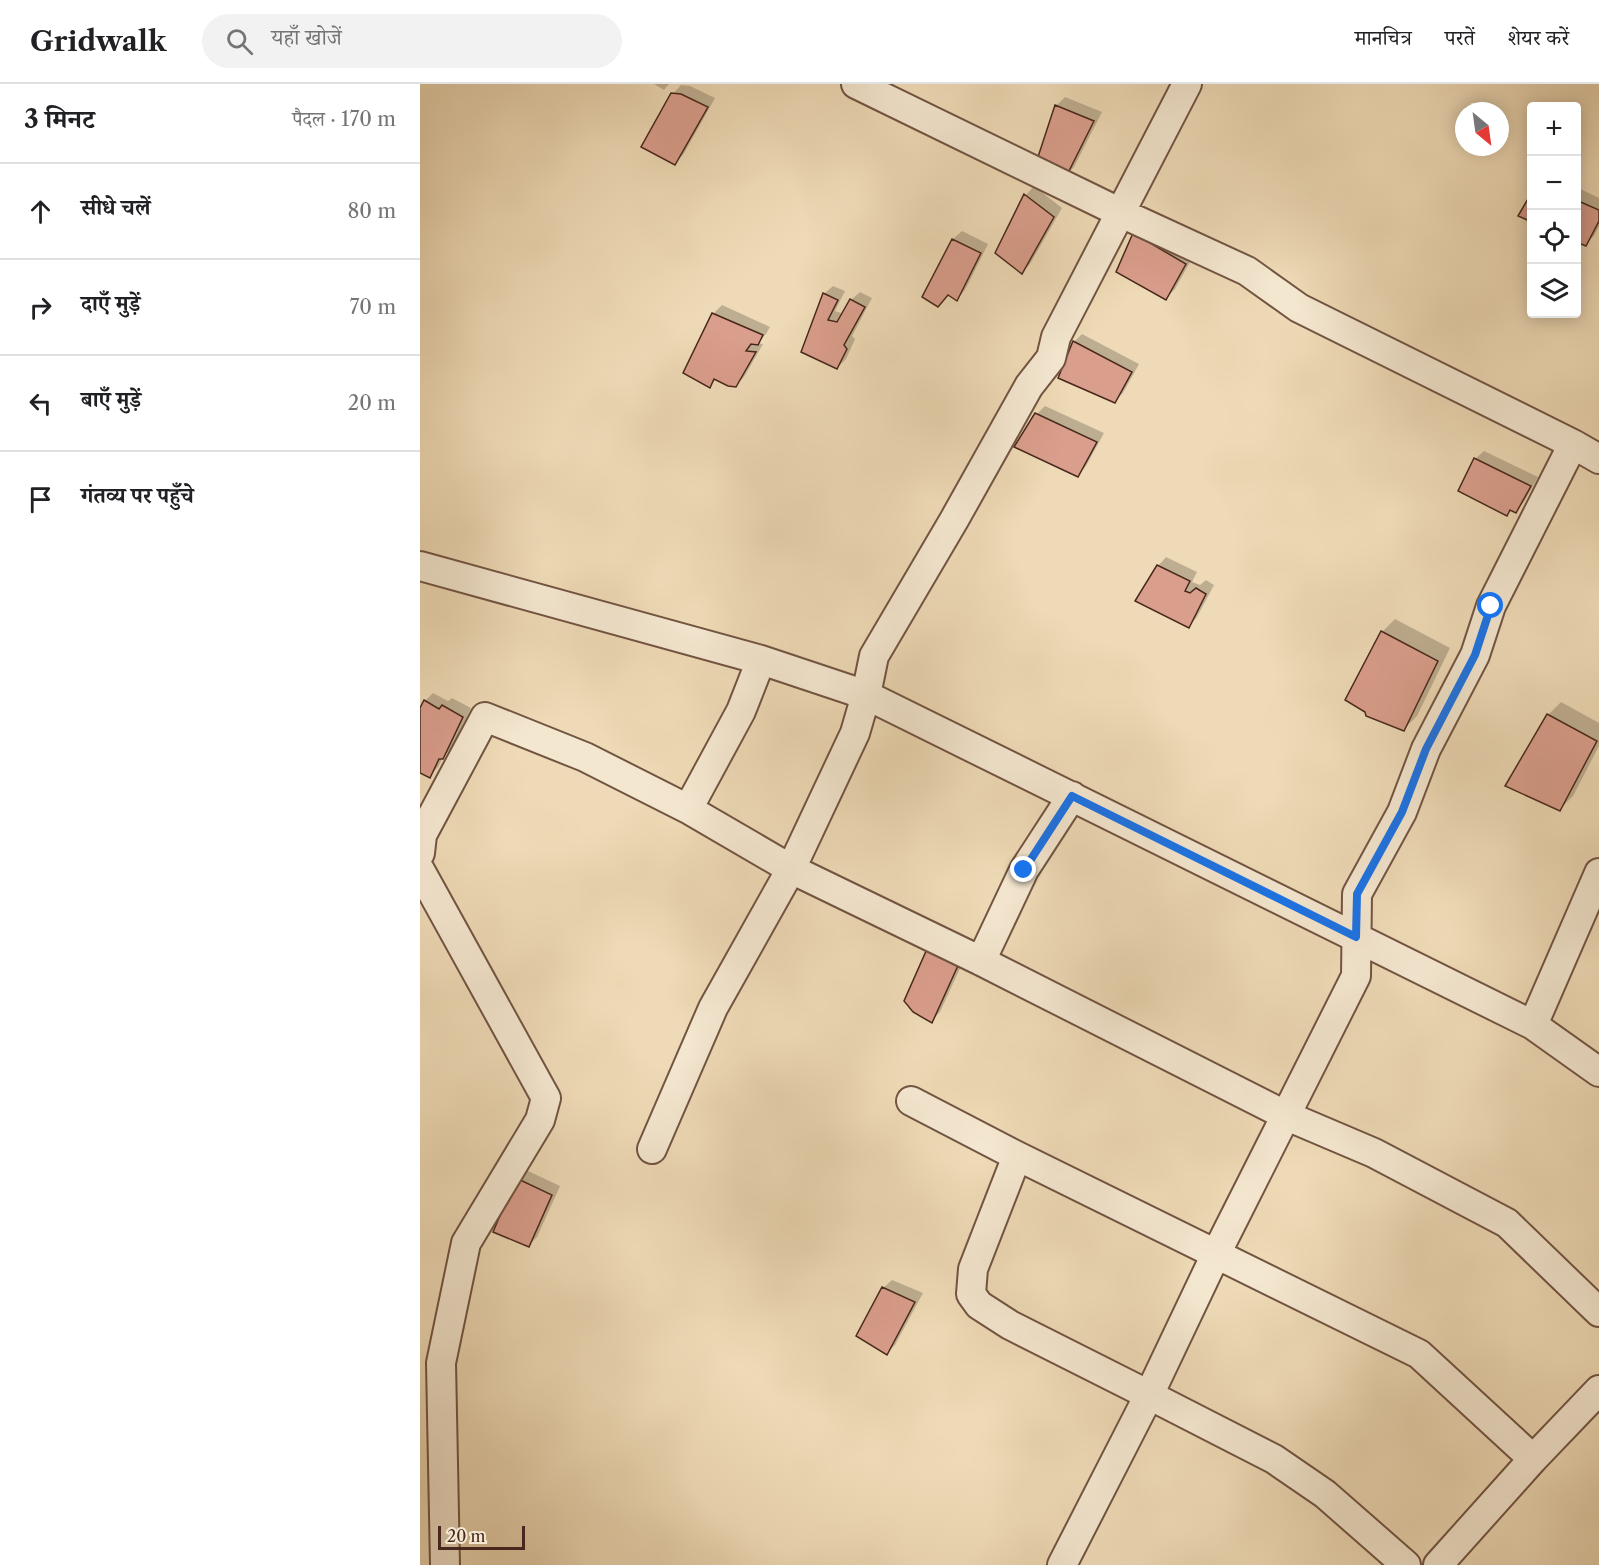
<!DOCTYPE html>
<html lang="hi">
<meta charset="utf-8">
<style>
:root{--surface:#fff;--page:#f2f2f2;--text:#202124;--muted:#757577;--line:#e0e0e0}
body{margin:0;font-family:"Libre Caslon Text","Noto Serif Devanagari",serif;background:var(--page);color:var(--text)}
.controls{position:absolute;right:18px;top:18px;display:grid;overflow:hidden;border-radius:6px;box-shadow:0 3px 15px #0003}
.controls button{width:54px;height:54px;display:grid;place-items:center;padding:0;border:0;border-bottom:2px solid var(--line);background:var(--surface);color:var(--text);font:30px sans-serif}
.compass{position:absolute;left:1035px;top:18px;width:54px;height:54px;border-radius:50%;background:var(--surface);box-shadow:0 3px 15px #0003;rotate:151deg}
.scale{position:absolute;left:18px;bottom:15px;width:87px;box-sizing:border-box;padding-left:6px;border:3px solid #48281c;border-top:0;font-size:16px;line-height:21px;white-space:nowrap;color:#48281c;-webkit-text-stroke:4px #f4e7d0;paint-order:stroke}
.stop{position:absolute;width:18px;height:18px;margin:-14px;border:4px solid #1a73e8;border-radius:50%;background:#fff}
.stop.end{background:#1a73e8;border-color:#fff;box-shadow:0 2px 6px #0008}
.list{margin:0;padding:0;list-style:none}
h2{display:flex;justify-content:space-between;align-items:center;height:78px;margin:0;padding:0 24px;font-size:26px}
h2 small{font-size:20px;font-weight:400;color:var(--muted)}
.list li{display:grid;grid-template-columns:39px 1fr auto;gap:18px;align-items:center;box-sizing:border-box;height:96px;padding:0 24px;border-top:2px solid var(--line)}
.list b{display:block;font-size:22px;white-space:nowrap}
.list em{font-size:20px;font-style:normal;color:var(--muted)}
.icon{flex:none;width:33px;height:33px;fill:none;stroke:currentColor;stroke-width:2;stroke-linecap:round;stroke-linejoin:round}
.map{position:relative;flex:none;width:1179px;height:1481px;overflow:hidden}
header{display:flex;align-items:center;gap:36px;box-sizing:border-box;height:84px;padding:0 30px;background:var(--surface);border-bottom:2px solid var(--line)}
header strong{font-size:28px}
nav{display:flex;gap:33px;margin-inline-start:auto;font-size:21px}
.search{width:420px;height:54px;background:var(--page);display:flex;align-items:center;gap:15px;box-sizing:border-box;padding:0 21px;border-radius:33px;color:var(--muted);font-size:22px}
main{display:flex}
aside{flex:1;background:var(--surface)}
.map>svg:first-child{display:block}
</style>
<header>
<strong>Gridwalk</strong>
<div class="search"><svg class="icon" aria-label="search" viewBox="0 0 24 24"><circle cx="10" cy="10" r="6"/><path d="M15 15l6 6"/></svg>यहाँ खोजें</div>
<nav><a>मानचित्र</a><a>परतें</a><a>शेयर करें</a></nav>
</header>
<main>
<aside>
<h2>3 मिनट<small>पैदल · 170 m</small></h2>
<ul class="list">
<li><svg class="icon" aria-label="ahead" viewBox="0 0 24 24"><path d="M12 20V5M6 11l6-6 6 6"/></svg><div><b>सीधे चलें</b></div><em>80 m</em></li>
<li><svg class="icon" aria-label="right" viewBox="0 0 24 24"><path d="M7 20v-9h11M14 6l5 5-5 5"/></svg><div><b>दाएँ मुड़ें</b></div><em>70 m</em></li>
<li><svg class="icon" aria-label="left" viewBox="0 0 24 24"><path d="M17 20v-9H6M10 6l-5 5 5 5"/></svg><div><b>बाएँ मुड़ें</b></div><em>20 m</em></li>
<li><svg class="icon" aria-label="arrive" viewBox="0 0 24 24"><path d="M6 21V4h12l-3 4 3 4H6"/></svg><div><b>गंतव्य पर पहुँचे</b></div></li>
</ul>
</aside>
<div class="map">
<svg width="1179" height="1481" viewBox="0 0 1179 1481">
<rect width="100%" height="100%" fill="#eedab6"/>
<filter id="stains"><feTurbulence type="fractalNoise" baseFrequency=".00333" numOctaves="4"/><feColorMatrix values="0 0 0 0 .2 0 0 0 0 .09 0 0 0 0 .02 0 0 0 .5 -.17"/></filter>
<radialGradient id="worn" r=".72"><stop offset=".6" stop-color="#630" stop-opacity="0"/><stop offset="1" stop-color="#630" stop-opacity=".3"/></radialGradient>
<path fill="#0003" d="M234,0H249L244,6Z
M261,1L270,2L295,14L263,71L254,79L253,10Z
M645,13L682,28L654,83L646,92L636,22Z
M614,102L642,124L610,180L602,188L577,169L606,111Z
M1156,103L1179,114V142L1174,152L1165,160L1156,156Z
M542,147L568,160L545,206L537,215L528,210L504,213L533,155Z
M714,150L774,171L755,205L746,214Z
M413,202L425,207L415,227L424,230L431,216L440,208L452,214L432,252L435,255L426,275L417,284L383,267L404,210Z
M302,221L350,243L346,250L337,259L343,260L324,293L315,302L297,294L289,302L293,230Z
M662,250L719,280L703,309L694,318L654,258Z
M625,322L684,349L666,382L658,391L617,330Z
M1064,367L1118,393L1104,418L1096,427L1092,425L1087,430L1055,375Z
M746,473L777,488L772,498L780,501L786,496L794,501L777,533L769,542L738,482Z
M975,535L1030,564L997,632L984,645L962,548Z
M13,609L28,617L32,614L51,624L31,665L23,673L18,683L9,692L0,687V628L5,617Z
M1141,618L1179,639V662L1153,712L1140,725L1128,631Z
M548,867L520,928L511,937L494,927Z
M106,1086L140,1102L117,1153L109,1161L97,1094Z
M472,1196L503,1209L475,1261L467,1269L463,1204Z"/>
<path fill="#da9e8c" stroke="#48281c" stroke-width="1.5" d="M251,9L261,10L288,23L255,81L221,63Z
M635,21L674,37L646,93L615,82Z
M1112,108V138L1098,132Z
M604,110L634,133L602,190L575,169Z
M1156,116L1179,126V137L1166,162L1156,158Z
M713,149L766,180L746,216L696,188Z
M532,155L561,169L537,217L528,211L518,223L502,213Z
M403,209L418,216L408,236L417,238L430,215L445,223L424,261L427,265L417,285L381,268Z
M292,229L343,251L338,261L331,260L326,267L336,268L316,303L308,302L294,295L290,304L263,289Z
M653,257L712,288L695,319L638,294Z
M615,329L677,358L658,393L594,363Z
M1054,374L1111,402L1096,429L1090,426L1087,432L1038,407Z
M737,481L770,497L765,507L770,509L776,504L786,510L769,544L715,517Z
M961,547L1018,577L984,647L946,632L945,628L925,616Z
M4,616L19,625L22,621L43,633L23,675H19L10,694L0,689V624Z
M1127,630L1177,657L1140,727L1085,702Z
M507,865L541,875L512,939L493,928L484,917Z
M96,1094L132,1111L109,1163L73,1148Z
M462,1203L495,1218L467,1271L436,1252Z"/>
<g fill="none" stroke-linecap="round" stroke-linejoin="round">
<defs>
<path id="minor" d="M436,0L701,129L827,187L879,224L1153,360L1179,375
M0,482L341,576L446,611L1113,941L1179,988
M268,725L321,627L341,576
M0,769L2,751L65,633L165,673L268,725L371,785L561,877L867,1032L954,1069L1087,1139L1179,1228
M0,786L126,1014L120,1036L46,1159L21,1279L25,1481
M561,877L604,786L652,712
M1113,941L1179,789
M491,1017L597,1072L999,1270L1113,1375
M232,1065L293,924L371,785L435,649L446,611L454,572L534,436L609,302L631,274L636,253L767,0
M597,1072L553,1185L551,1210L559,1221L590,1241L729,1311L854,1375L905,1410L986,1481
M642,1481L729,1311L796,1170L936,892L937,810L982,728L1006,665L1055,571L1071,522L1153,360
M1018,1481L1113,1375L1179,1306"/>
</defs>
<use href="#minor" stroke="#725442" stroke-width="32"/>
<use href="#minor" stroke="#f4e7d0" stroke-width="28"/>
</g>
<g fill="none" stroke-linecap="round" stroke-linejoin="round">
<path stroke="#1a73e8" stroke-width="8" d="M604,786L652,712L936,853L937,810L982,728L1006,665L1055,571L1071,522"/>
</g>
<rect width="100%" height="100%" filter="url(#stains)"/>
<rect width="100%" height="100%" fill="url(#worn)"/>
</svg>
<div class="controls">
<button>+</button>
<button>−</button>
<button><svg class="icon" aria-label="locate" viewBox="0 0 24 24"><circle cx="12" cy="12" r="6"/><path d="M12 2v4M12 18v4M2 12h4M18 12h4"/></svg></button>
<button><svg class="icon" aria-label="layers" viewBox="0 0 24 24"><path d="M12 4l9 5-9 5-9-5zM3 14l9 5 9-5"/></svg></button>
</div>
<svg class="compass" viewBox="-18 -18 36 36"><path d="M0-13l5 13h-10z" fill="#e53935"/><path d="M0 13l5-13h-10z" fill="#757577"/></svg>
<div class="scale">20 m</div>
<div class="stop" style="left:1071px;top:522px"></div>
<div class="stop end" style="left:604px;top:786px"></div>
</div>
</main>
